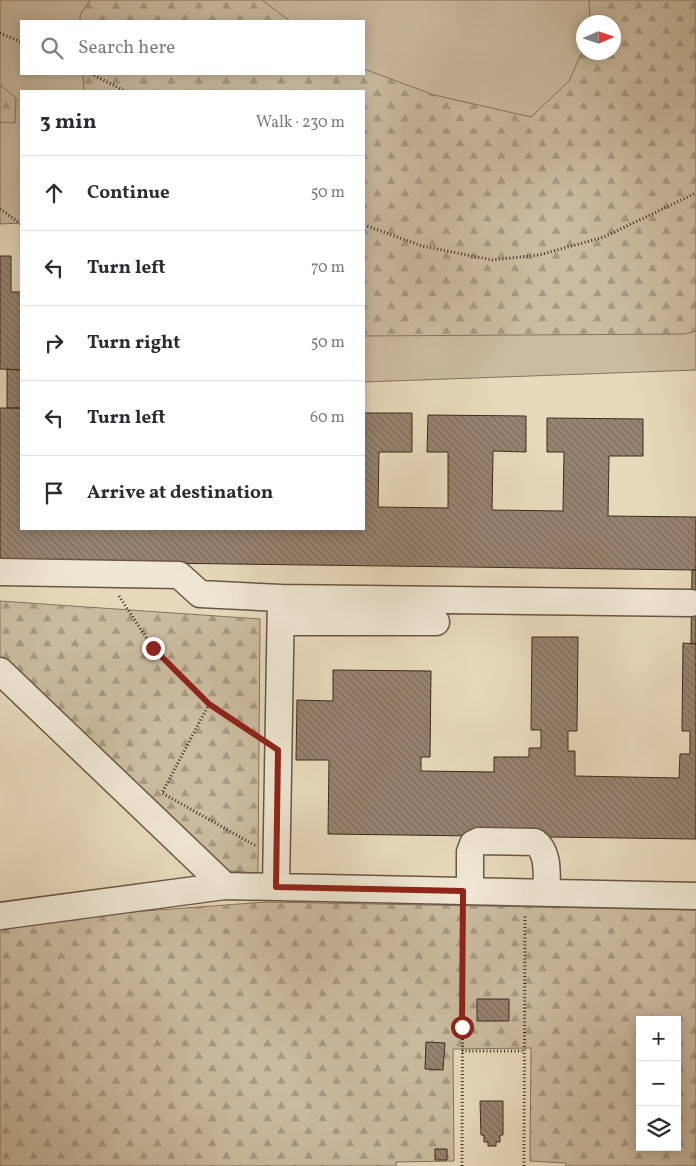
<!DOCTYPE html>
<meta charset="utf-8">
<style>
:root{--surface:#fff;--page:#f2f2f3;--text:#2b2b33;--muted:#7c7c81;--line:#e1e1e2}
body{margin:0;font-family:Vollkorn,serif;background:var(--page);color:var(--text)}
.controls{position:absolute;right:15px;bottom:15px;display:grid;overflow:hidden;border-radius:0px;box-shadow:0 2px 12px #0003}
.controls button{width:45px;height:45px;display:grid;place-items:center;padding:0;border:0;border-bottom:1px solid var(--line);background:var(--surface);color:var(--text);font:25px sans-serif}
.compass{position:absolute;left:576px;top:15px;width:45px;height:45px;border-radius:50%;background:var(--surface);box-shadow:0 2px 12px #0003;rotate:87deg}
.stop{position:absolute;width:15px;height:15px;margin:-11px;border:4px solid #8f2418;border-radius:50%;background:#fff}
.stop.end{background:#8f2418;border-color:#fff;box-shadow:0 1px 5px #0008}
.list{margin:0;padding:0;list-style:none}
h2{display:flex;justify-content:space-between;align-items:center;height:65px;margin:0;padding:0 20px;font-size:21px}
h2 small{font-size:16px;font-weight:400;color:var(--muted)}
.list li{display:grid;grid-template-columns:32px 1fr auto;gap:15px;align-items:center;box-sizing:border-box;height:75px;padding:0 20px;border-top:1px solid var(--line)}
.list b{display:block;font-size:19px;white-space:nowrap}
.list em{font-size:16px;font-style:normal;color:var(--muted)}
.icon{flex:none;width:28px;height:28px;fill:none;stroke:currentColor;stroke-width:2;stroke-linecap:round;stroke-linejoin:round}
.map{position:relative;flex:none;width:696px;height:1166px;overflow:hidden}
.search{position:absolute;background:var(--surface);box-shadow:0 2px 12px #0003;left:20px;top:20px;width:345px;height:55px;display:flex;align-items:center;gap:12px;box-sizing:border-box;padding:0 18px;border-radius:0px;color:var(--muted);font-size:19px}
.panel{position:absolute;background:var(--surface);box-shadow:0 2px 12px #0003;left:20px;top:90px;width:345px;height:440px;border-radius:0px}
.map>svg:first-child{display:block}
</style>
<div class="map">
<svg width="696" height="1166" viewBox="0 0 696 1166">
<defs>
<pattern id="forest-firs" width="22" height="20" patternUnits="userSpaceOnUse" patternTransform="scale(1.25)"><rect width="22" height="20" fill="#cbbca1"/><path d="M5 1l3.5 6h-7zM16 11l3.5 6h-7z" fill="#a69983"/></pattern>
<pattern id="building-back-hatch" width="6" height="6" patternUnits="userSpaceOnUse" patternTransform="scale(1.25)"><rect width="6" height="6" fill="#978571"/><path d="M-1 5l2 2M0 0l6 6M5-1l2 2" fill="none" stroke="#7d6d5c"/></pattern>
</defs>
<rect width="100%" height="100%" fill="#e7dabc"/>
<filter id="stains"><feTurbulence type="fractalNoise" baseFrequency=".004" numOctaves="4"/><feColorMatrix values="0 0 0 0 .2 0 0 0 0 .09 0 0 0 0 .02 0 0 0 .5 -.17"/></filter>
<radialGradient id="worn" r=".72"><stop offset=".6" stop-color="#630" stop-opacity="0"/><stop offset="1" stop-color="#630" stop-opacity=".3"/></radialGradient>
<path fill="#cbbca1" stroke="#867260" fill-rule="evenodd" d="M0,0H696V370L364,382V91H21V223L0,224ZM21,21H364V74H21ZM584,22H614V52H584Z"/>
<path fill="url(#forest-firs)" stroke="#867260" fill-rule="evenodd" d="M90,0H262L290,21H80V15Z
M589,0H696V331L685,334L364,336V91H84L83,74H364V69L434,95L531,117L569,81L583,50L584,52H614V22H590Z
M0,85L16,98L15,123L0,122Z
M0,601L260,619L258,873L219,870L0,663Z
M266,902L696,910V1166H566V1163L530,1161L531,1048L453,1049L454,1161L396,1162V1166H0V932L37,919ZM640,1020H677V1147H640Z"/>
<path fill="url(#building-back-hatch)" stroke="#40291f" d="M0,256H11V292H21V370L0,369Z
M7,369L21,370V408H7Z
M0,408H21V529H364V413H412V452H379L378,507L448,508V452H427L428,415L526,416V452L493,451L492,510L563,511L564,452H547V418L643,419V456H609L608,516L696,517V570L0,561Z
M692,570H696V644L691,643Z
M532,637H578L577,731H568V751H575V776L679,778L680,754H690V731H682L683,643L696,644V839L328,834L329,760H296L297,700L333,701V670L431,671L430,757H421V771L494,772V757H529V748H541V730H531Z
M477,999H509V1021H477Z
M426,1042L445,1043L443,1070L425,1069Z
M480,1101H503V1135H500V1142H496V1146H488V1142H484V1135H481Z
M435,1149H447V1160H435Z"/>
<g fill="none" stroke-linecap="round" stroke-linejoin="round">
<defs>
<path id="minor" d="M0,572L179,575L200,594L281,598
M281,622H436
M0,671L225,886
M276,887L281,598L691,603
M470,891V852L473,844L479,841L535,842C550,853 546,876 547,893
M0,916L225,886L696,896"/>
</defs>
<use href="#minor" stroke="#6a5546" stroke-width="29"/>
<path stroke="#40291f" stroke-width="3" stroke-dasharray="1 2.5" stroke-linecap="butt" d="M0,33L21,42
M91,74L125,91
M0,209L21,224
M364,225L422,246L492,260L539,255L604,237L696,193
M119,596L153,648L209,704L257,735
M209,704L162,793L256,846
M462,1051H525
M462,1166L463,912
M524,1166L525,914"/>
<use href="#minor" stroke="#efe7d3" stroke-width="26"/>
</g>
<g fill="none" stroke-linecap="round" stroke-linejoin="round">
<path stroke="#8f2418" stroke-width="6" d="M153,648L209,704L278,750L276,887L463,891L462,1027"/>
</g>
<rect width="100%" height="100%" filter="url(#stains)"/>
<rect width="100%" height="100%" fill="url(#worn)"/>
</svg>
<div class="controls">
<button>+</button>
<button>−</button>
<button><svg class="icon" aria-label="layers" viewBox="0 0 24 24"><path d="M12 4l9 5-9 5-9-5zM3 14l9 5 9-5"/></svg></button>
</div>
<svg class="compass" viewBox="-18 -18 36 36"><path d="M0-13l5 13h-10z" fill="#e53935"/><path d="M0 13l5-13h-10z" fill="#7c7c81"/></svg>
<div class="stop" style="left:462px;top:1027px"></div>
<div class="stop end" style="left:153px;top:648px"></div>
<div class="search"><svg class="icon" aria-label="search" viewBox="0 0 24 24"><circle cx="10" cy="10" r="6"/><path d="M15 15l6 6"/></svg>Search here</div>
<section class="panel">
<h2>3 min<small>Walk · 230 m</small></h2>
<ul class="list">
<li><svg class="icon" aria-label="ahead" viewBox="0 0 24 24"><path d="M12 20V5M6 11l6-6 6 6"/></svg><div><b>Continue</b></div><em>50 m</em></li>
<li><svg class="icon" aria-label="left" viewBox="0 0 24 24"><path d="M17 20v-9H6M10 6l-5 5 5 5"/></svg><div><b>Turn left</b></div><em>70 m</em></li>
<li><svg class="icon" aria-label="right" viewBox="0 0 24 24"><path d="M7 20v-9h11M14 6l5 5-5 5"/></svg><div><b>Turn right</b></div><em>50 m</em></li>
<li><svg class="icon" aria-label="left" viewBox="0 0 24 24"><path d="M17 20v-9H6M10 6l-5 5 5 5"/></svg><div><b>Turn left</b></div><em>60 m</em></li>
<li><svg class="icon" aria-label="arrive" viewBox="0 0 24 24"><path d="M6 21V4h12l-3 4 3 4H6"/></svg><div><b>Arrive at destination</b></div></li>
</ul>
</section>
</div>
